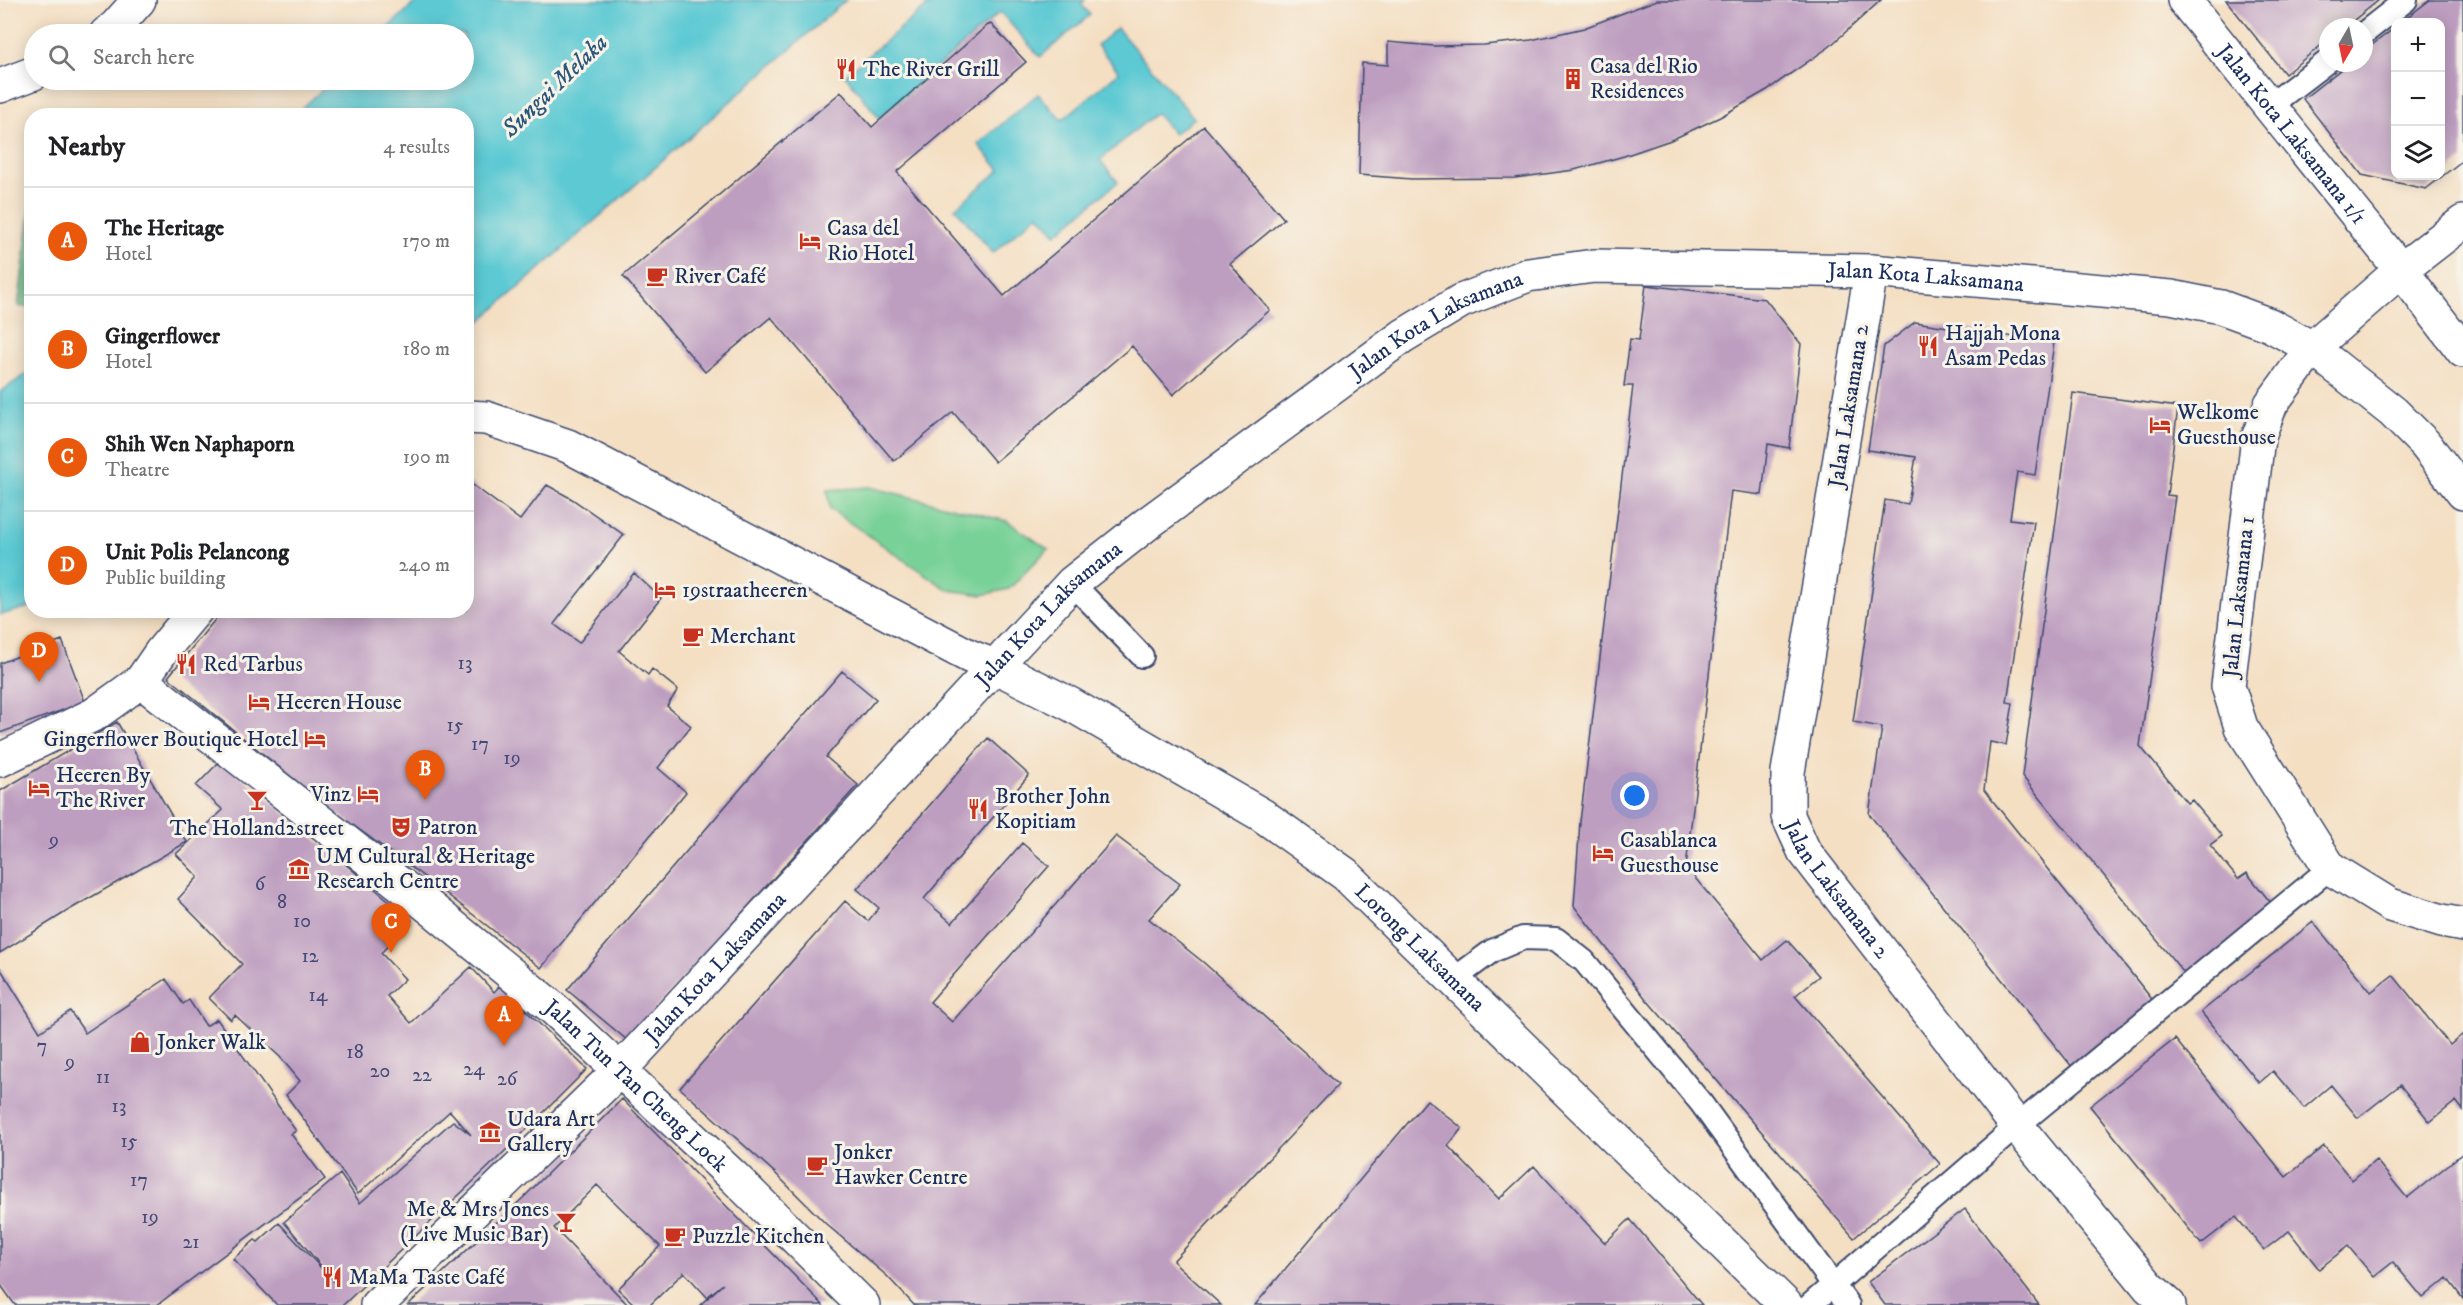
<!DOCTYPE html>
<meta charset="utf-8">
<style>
:root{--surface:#fff;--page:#f6f6f6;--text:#202124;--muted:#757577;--line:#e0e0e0;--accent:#ea580c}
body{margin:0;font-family:"IM FELL DW Pica",serif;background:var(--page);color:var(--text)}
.controls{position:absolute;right:18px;top:18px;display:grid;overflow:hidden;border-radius:12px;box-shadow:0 3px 15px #0003}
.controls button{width:54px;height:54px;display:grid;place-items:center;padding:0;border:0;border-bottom:2px solid var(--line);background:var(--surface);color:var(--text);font:30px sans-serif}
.compass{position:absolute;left:2319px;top:18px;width:54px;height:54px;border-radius:50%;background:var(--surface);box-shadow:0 3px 15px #0003;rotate:189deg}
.you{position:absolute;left:1635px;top:796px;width:21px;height:21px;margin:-15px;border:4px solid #fff;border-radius:50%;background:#1a73e8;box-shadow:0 0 0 9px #1a73e833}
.badge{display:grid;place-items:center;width:39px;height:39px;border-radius:50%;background:var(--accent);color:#fff;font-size:20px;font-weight:700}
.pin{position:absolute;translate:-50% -50px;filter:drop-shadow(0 2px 3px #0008)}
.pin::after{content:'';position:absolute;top:32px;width:21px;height:18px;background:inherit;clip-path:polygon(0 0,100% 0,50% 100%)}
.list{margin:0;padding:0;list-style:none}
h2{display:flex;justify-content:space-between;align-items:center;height:78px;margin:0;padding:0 24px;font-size:26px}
h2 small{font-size:20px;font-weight:400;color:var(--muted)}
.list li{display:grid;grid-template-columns:39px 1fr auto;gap:18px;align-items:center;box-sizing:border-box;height:108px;padding:0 24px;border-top:2px solid var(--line)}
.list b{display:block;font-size:22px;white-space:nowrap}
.list p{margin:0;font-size:20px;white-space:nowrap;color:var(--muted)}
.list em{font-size:20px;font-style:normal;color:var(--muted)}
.icon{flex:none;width:33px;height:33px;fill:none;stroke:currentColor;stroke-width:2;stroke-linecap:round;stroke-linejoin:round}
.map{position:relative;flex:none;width:2463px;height:1305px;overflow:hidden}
.search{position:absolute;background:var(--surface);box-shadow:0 3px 15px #0003;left:24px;top:24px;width:450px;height:66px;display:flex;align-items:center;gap:15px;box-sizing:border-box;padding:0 21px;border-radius:33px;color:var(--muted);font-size:22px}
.panel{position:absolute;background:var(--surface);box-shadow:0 3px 15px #0003;left:24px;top:108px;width:450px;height:510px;border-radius:24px}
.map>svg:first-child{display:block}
</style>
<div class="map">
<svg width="2463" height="1305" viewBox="0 0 2463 1305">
<rect width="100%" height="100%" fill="#f7f3e8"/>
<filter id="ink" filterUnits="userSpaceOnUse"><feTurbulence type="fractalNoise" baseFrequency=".0167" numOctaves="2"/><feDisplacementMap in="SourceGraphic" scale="12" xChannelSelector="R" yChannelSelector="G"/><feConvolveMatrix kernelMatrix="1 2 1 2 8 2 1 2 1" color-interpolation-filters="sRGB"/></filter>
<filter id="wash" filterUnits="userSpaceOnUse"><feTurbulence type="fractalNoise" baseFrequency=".008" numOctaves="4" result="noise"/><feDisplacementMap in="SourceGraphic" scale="24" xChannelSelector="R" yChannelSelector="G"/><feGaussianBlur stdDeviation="1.35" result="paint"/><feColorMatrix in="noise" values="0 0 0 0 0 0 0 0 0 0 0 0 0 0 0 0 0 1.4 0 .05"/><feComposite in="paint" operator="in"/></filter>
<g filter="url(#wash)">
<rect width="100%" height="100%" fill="#f4dfc3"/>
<path fill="#78d197" stroke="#4a807a" stroke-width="1.5" d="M870,487L1007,521L1048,549L1009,589L982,595L948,590L830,509L827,490Z"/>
<path fill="#62b380" stroke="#3e716f" stroke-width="1.5" d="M31,203V308L18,306Z"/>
<path fill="#5cc9d3" stroke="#3c7c98" stroke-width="1.5" d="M418,0H846L477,324L467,313L466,116L294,115L333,80H464V34H381Z
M934,0H1085L1081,4L1090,15L1040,57L1000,12L879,118L845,75Z
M1117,28L1194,118L1174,134L1156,113L1100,160L1118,182L1056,234L1038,214L993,253L955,208L1000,170L978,144L1038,94L1062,120L1119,72L1097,45Z
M31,371V607L0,615V392Z"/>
<g id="blocks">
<path fill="#bd9dc0" d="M1657,0H1881L1829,47L1767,90L1720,117L1671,140L1624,156L1574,170L1515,178L1412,179L1359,175L1362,63L1388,65V42L1434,46L1484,45L1531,40L1584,28Z
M2226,0H2379L2345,27H2328V40L2285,74Z
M2430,0H2463V160L2426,189L2362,175L2303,99L2349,63H2364V51L2396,27V176H2440V22H2401Z
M990,23L1026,62L897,172L1004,296L1204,126L1284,219L1230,264L1270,310L1173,395L1132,346L995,462L953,412L894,461L771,317L705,372L623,276L841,92L872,127Z
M1646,285L1765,299L1801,344L1789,448L1768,444L1762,495L1731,491L1686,867L1763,960L1787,940L1819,976L1795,996L1940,1164L1854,1238L1646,999L1574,906L1580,822L1633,386H1624L1630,339L1639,340Z
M1915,322L2054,343L2035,475L2017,472L2010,519L2034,522L2007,702L2013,703L2006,745L1990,742L1984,790L2155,1003L2073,1068L1869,814L1882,727L1853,722L1885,500L1908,504L1916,457L1868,450L1884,346Z
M2073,393L2178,407L2167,495L2175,496L2140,746L2187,803L2192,800L2222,836L2210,845L2238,879L2247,873L2275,908L2188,978L2022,776Z
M466,480L520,520L547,485L572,499L624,535L554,624L579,643L634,573L661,598L619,651L648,675L652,669L678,690L667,706L691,726L658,768L686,792L541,968L434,884L331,809L168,677L223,610H466Z
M62,640L85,702L0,733V663Z
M842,671L876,699L826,757L858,785L627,1040L567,990Z
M117,722L187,842L69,910L0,953V791Z
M988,738L1029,775L924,899L952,923L1022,843L1049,866L930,1002L952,1022L1116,836L1180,884L1149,919L1203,962L1304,1052L1338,1085L1173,1261L1221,1305H914L887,1276L826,1224L774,1172L680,1088L845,901L868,921L879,908L857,889Z
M221,760L412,920L381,953L405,979L387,996L411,1023L471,967L494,992L500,986L587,1069L497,1159L343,1305H277L233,1259L255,1240L258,1242L279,1223L338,1286L284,1222L340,1174L360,1203L453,1121L471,1135L450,1111L358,1194L286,1095L300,1081L280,1057L235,1015L231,1020L209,998L242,964L178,899L198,877L176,854L223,810L196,786Z
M2313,922L2371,992L2393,975L2450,1045L2463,1034V1110L2456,1101L2430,1122L2400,1085L2358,1118L2331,1085L2304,1108L2273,1071L2259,1083L2201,1012Z
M0,968L40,1032L70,1011L85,1033L166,979L183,1004L189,1000L206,1026L217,1019L296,1131L291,1134L325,1179L157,1305H15L0,1284Z
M2175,1039L2286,1177L2324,1146L2352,1180L2376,1160L2407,1198L2463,1153V1299L2447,1278L2423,1298L2393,1262L2374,1277L2348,1246L2319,1269L2289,1231L2264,1250L2236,1217L2201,1244L2090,1106Z
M622,1099L823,1305H700L723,1284L707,1297L684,1272L650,1305H635L618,1289L660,1246L597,1185L554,1228L628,1305H408L524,1197Z
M1427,1100L1462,1128L1448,1146L1499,1199L1534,1166L1605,1243L1630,1219L1702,1305H1255Z
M1965,1209L2039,1305H1885L1868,1282Z"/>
</g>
</g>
<g filter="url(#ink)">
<use href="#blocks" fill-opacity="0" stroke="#3c496d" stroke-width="1.5"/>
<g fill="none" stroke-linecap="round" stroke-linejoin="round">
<defs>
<path id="service" d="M2364,33L2406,0
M2269,106L2328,61
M1072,583L1142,656
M1454,979L1492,951L1523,938L1556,939L1584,961L1701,1103L1848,1305
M1810,1305L2017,1126L2330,868"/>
<g id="minor">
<path id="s1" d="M2184,0L2401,270L2463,351"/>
<path d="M2463,222L2401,270L2312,348L2271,404L2258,438L2228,686L2241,727L2330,868L2390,905L2442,921L2463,925"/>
<path id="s2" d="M1871,271L1788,772V816L1804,851L2017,1126L2149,1287L2169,1305"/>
<path id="s3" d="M466,417L486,418L568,446L969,656L994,666L1070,704L1262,815L1345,874L1786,1305"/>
<path d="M141,681L161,652L196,610"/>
<path d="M377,1305L620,1070"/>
</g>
<g id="tertiary">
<path id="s4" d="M0,760L95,714L141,681L433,910L554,1009L734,1177L863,1305"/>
<path id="s5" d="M620,1070L1072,583L1148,523L1403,336L1461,301L1528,275L1594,266L1871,271L2171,297L2221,307L2270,325L2312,348L2393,412L2425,444L2463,493"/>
</g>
<path id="secondary" d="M106,34L116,26L139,0
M0,86L34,73"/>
</defs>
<use href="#service" stroke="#3c496d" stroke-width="26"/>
<use href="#minor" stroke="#3c496d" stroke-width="36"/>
<use href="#tertiary" stroke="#3c496d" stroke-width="36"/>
<use href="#secondary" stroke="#3c496d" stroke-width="36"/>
<use href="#service" stroke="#fff" stroke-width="22"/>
<use href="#minor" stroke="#fff" stroke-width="33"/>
<use href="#tertiary" stroke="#fff" stroke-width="33"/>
<use href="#secondary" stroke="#fff" stroke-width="33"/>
</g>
</g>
<defs>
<symbol id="restaurant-bare" viewBox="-9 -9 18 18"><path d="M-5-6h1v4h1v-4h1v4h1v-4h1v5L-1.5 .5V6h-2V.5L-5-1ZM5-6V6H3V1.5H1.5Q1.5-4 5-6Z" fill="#c8321e" stroke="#f7f3e8" stroke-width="2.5" paint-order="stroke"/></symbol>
<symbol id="building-bare" viewBox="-9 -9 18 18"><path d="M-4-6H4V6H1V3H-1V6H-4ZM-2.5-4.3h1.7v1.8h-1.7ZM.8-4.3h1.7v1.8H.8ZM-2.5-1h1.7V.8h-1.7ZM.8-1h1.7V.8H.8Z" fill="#c8321e" stroke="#f7f3e8" stroke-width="2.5" paint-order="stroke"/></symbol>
<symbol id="hotel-bare" viewBox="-9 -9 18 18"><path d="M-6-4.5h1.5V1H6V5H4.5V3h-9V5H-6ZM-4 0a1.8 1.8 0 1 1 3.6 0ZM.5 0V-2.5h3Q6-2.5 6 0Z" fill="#c8321e" stroke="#f7f3e8" stroke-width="2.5" paint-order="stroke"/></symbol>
<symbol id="cafe-bare" viewBox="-9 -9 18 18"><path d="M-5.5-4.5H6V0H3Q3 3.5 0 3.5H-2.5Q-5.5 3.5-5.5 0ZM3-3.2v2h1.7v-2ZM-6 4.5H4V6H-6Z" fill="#c8321e" stroke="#f7f3e8" stroke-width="2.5" paint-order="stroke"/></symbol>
<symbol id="bar-bare" viewBox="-9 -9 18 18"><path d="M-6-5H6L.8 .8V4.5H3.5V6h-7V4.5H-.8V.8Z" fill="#c8321e" stroke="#f7f3e8" stroke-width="2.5" paint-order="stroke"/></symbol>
<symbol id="theatre-bare" viewBox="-9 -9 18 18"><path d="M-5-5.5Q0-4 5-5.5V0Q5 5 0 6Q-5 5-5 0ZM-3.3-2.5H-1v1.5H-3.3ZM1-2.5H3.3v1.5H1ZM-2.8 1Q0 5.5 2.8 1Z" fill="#c8321e" stroke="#f7f3e8" stroke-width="2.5" paint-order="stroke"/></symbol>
<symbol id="museum-bare" viewBox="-9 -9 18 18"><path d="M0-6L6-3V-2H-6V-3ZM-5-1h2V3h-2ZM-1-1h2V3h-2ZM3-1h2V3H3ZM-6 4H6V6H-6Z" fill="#c8321e" stroke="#f7f3e8" stroke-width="2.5" paint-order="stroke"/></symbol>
<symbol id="shop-bare" viewBox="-9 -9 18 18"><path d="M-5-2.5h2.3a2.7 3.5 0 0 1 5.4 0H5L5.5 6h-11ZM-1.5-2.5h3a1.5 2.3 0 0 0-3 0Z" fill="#c8321e" stroke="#f7f3e8" stroke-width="2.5" paint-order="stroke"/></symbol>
</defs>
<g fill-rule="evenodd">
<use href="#restaurant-bare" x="831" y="54" width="30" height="30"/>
<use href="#building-bare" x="1558" y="64" width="30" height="30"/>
<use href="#hotel-bare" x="795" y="226" width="30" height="30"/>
<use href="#cafe-bare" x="642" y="261" width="30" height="30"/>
<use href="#restaurant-bare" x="1913" y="331" width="30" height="30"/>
<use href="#hotel-bare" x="2145" y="410" width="30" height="30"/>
<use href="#hotel-bare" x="650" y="575" width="30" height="30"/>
<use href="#cafe-bare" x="678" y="621" width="30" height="30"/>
<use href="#restaurant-bare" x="171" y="649" width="30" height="30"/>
<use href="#hotel-bare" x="244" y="687" width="30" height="30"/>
<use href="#hotel-bare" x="300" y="724" width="30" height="30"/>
<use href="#hotel-bare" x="24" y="773" width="30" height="30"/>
<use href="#hotel-bare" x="353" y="779" width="30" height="30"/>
<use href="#bar-bare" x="242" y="785" width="30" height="30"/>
<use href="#restaurant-bare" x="963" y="794" width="30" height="30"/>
<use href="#theatre-bare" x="386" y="812" width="30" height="30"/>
<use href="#hotel-bare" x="1588" y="838" width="30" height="30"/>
<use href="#museum-bare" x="284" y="854" width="30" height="30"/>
<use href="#shop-bare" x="125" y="1027" width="30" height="30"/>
<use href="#museum-bare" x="475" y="1117" width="30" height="30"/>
<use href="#cafe-bare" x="802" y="1150" width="30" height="30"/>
<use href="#bar-bare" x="551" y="1207" width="30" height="30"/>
<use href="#cafe-bare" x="660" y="1221" width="30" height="30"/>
<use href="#restaurant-bare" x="317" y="1262" width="30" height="30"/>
</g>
<g text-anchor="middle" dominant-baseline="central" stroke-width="6" stroke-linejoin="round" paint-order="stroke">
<g font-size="20" fill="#444a76">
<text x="465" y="663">13</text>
<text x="455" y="725">15</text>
<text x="480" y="744">17</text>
<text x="512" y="758">19</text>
<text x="54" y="840">9</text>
<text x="260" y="884">6</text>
<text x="282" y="902">8</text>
<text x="302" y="921">10</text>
<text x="310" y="956">12</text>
<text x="318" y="995">14</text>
<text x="42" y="1046">7</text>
<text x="355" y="1052">18</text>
<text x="70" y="1062">9</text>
<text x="474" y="1069">24</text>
<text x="380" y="1071">20</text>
<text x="422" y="1075">22</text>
<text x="103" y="1077">11</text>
<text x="507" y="1079">26</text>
<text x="119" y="1106">13</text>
<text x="129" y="1141">15</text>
<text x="139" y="1180">17</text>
<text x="150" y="1217">19</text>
<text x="191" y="1242">21</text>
</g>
<g font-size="22" fill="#1b2f5e" stroke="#f7f3e8" text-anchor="start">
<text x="1590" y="66">Casa del Rio<tspan x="1590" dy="25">Residences</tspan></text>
<text x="863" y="69">The River Grill</text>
<text x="827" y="228">Casa del<tspan x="827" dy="25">Rio Hotel</tspan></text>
<text x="674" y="276">River Café</text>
<text x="1945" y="333">Hajjah Mona<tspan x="1945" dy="25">Asam Pedas</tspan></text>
<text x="2177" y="412">Welkome<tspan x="2177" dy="25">Guesthouse</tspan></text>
<text x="682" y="590">19straatheeren</text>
<text x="710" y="636">Merchant</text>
<text x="203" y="664">Red Tarbus</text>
<text x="276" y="702">Heeren House</text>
<text x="298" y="739" text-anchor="end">Gingerflower Boutique Hotel</text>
<text x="56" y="775">Heeren By<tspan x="56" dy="25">The River</tspan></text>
<text x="351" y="794" text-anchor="end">Vinz</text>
<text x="995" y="796">Brother John<tspan x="995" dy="25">Kopitiam</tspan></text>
<text x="418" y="827">Patron</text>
<text x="257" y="828" text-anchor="middle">The Holland2street</text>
<text x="1620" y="840">Casablanca<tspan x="1620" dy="25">Guesthouse</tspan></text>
<text x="316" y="856">UM Cultural &amp; Heritage<tspan x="316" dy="25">Research Centre</tspan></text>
<text x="157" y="1042">Jonker Walk</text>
<text x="507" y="1119">Udara Art<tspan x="507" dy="25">Gallery</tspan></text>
<text x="834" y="1152">Jonker<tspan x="834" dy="25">Hawker Centre</tspan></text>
<text x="549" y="1209" text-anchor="end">Me &amp; Mrs Jones<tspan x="549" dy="25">(Live Music Bar)</tspan></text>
<text x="692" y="1236">Puzzle Kitchen</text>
<text x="349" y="1277">MaMa Taste Café</text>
</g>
<g font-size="22" fill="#1b2f5e" stroke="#f7f3e8">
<text stroke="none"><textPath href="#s1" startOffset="172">Jalan Kota Laksamana 1/1</textPath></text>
<text stroke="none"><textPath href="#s5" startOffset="1616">Jalan Kota Laksamana</textPath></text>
<text stroke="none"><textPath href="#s5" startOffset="1112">Jalan Kota Laksamana</textPath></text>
<text transform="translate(1849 406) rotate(-81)">Jalan Laksamana 2</text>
<text transform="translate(2239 597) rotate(-84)">Jalan Laksamana 1</text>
<text stroke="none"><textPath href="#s5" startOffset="626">Jalan Kota Laksamana</textPath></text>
<text stroke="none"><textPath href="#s2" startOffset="640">Jalan Laksamana 2</textPath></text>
<text stroke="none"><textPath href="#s3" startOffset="1100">Lorong Laksamana</textPath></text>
<text stroke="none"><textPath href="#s5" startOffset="140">Jalan Kota Laksamana</textPath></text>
<text stroke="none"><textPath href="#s4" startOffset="802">Jalan Tun Tan Cheng Lock</textPath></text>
</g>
<g font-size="24" font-style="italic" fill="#2b567b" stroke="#f7f3e8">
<text transform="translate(555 86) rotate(-44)">Sungai Melaka</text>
</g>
</g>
</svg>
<div class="controls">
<button>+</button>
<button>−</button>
<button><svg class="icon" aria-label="layers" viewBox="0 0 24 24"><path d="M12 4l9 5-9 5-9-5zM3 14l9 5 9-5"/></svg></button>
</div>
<svg class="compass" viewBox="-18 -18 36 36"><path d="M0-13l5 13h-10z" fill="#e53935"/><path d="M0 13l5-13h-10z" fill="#757577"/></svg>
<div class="you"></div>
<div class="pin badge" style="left:504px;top:1046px">A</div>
<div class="pin badge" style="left:425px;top:800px">B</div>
<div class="pin badge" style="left:391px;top:953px">C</div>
<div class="pin badge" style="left:39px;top:682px">D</div>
<div class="search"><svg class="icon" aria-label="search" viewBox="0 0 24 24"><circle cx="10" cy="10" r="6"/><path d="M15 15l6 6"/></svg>Search here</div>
<section class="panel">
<h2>Nearby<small>4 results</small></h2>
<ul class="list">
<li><span class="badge">A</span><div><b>The Heritage</b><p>Hotel</p></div><em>170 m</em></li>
<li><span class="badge">B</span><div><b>Gingerflower</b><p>Hotel</p></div><em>180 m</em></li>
<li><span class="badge">C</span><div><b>Shih Wen Naphaporn</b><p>Theatre</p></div><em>190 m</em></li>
<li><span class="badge">D</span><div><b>Unit Polis Pelancong</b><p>Public building</p></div><em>240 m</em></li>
</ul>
</section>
</div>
